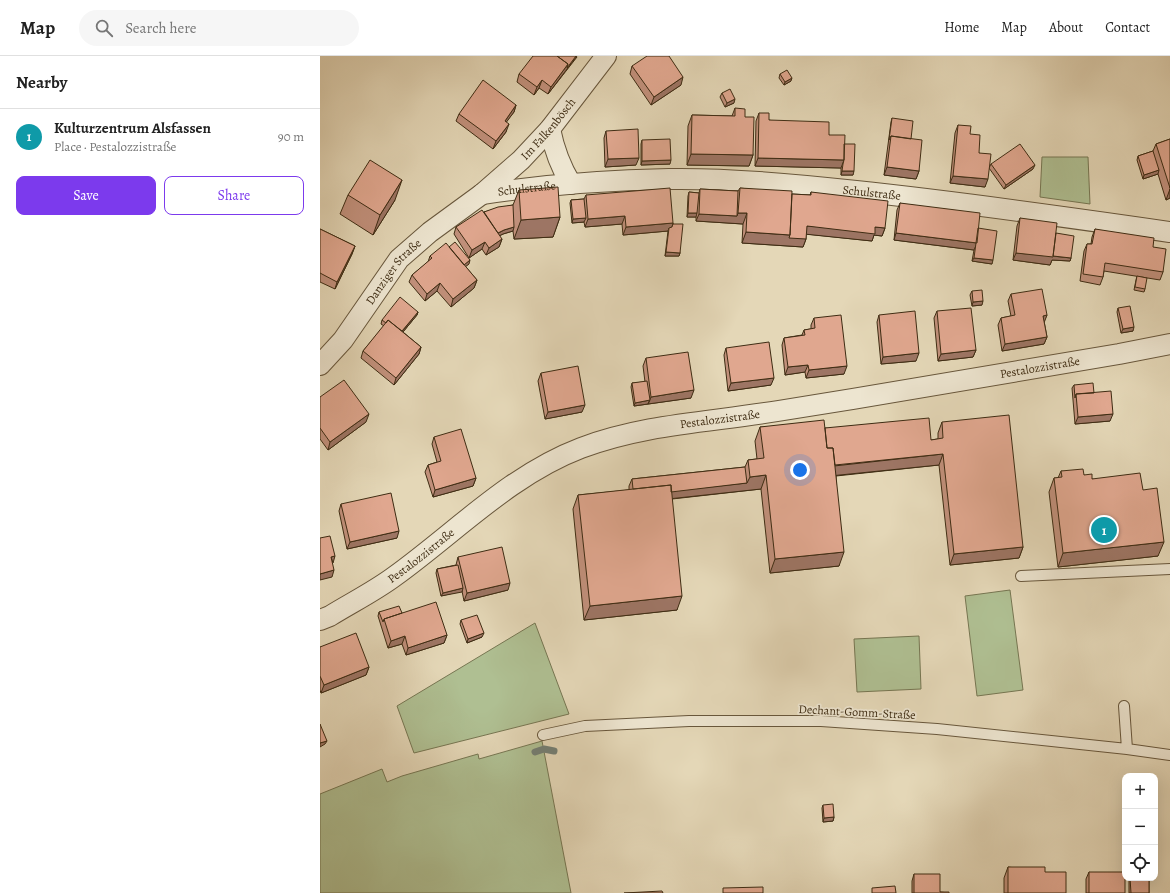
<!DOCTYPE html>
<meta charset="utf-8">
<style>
:root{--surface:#fff;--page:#f6f6f6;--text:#222;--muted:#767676;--line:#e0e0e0;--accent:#7c3aed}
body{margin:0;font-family:Alegreya,serif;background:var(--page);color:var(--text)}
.controls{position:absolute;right:12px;bottom:12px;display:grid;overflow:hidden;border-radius:8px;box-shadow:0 4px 16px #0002}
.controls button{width:36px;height:36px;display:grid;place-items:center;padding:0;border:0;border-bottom:1px solid var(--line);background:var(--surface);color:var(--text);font:20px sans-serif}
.you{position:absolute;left:480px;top:414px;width:14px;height:14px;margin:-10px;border:3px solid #fff;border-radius:50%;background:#1a73e8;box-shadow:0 0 0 6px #1a73e833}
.badge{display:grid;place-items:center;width:26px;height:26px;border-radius:50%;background:var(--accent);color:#fff;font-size:13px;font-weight:700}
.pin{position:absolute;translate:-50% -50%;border:2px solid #fff;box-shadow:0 1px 4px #0006}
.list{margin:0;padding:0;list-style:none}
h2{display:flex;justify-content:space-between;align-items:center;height:52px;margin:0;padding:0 16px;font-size:17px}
h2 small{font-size:13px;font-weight:400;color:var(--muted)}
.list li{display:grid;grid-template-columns:26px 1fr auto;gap:12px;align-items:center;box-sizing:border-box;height:56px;padding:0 16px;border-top:1px solid var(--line)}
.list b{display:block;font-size:15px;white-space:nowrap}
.list p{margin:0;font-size:13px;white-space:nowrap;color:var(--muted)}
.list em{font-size:13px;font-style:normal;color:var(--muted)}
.actions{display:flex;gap:8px;padding:12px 16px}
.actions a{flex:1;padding:9px 0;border:1px solid var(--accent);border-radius:8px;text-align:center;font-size:14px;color:var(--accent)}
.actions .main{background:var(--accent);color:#fff}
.icon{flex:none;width:22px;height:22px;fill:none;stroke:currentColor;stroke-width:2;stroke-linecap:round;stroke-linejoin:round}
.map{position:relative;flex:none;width:850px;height:837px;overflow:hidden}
header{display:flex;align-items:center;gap:24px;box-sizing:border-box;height:56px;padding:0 20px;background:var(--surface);border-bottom:1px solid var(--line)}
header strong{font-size:19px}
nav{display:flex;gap:22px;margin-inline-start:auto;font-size:14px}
.search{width:280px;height:36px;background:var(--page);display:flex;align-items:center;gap:10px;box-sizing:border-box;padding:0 14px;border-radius:22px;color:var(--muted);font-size:15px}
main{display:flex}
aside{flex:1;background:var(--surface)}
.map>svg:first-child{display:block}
</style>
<header>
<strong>Map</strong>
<div class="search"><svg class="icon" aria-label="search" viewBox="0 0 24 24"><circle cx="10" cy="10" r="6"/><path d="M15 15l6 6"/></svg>Search here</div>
<nav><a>Home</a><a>Map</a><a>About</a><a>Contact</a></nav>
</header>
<main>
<aside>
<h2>Nearby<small></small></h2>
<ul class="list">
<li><span class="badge" style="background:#0f9aa8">1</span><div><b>Kulturzentrum Alsfassen</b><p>Place · Pestalozzistraße</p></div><em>90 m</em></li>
</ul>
<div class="actions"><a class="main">Save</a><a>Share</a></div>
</aside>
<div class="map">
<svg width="850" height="837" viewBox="0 0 850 837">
<rect width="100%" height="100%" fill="#e4d7b7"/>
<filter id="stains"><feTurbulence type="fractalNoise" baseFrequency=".005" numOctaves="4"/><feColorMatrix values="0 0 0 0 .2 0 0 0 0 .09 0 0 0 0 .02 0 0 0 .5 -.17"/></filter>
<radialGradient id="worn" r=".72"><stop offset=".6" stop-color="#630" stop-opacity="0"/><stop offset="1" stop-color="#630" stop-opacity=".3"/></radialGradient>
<path fill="#afbf92" stroke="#767652" d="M722,101H768L770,148L720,141Z
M690,534L703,634L657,640L645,540Z
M215,567L249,658L94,697L77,650Z
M599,580L601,633L537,636L534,583Z
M222,685L251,837H0V738L62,713L67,726L82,720L158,698L159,703Z"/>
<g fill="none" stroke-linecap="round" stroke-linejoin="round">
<path stroke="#747f75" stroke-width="7" d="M215,696L224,693L234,695"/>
<defs>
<path id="service" d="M701,520L850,513
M804,650L807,693
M223,679L265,670L369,665H501L617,673L807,693L850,699"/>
<g id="minor">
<path d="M230,73C234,93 240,110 251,128"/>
<path id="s1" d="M162,138C224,129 287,124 349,123C411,122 474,128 536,135C641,146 746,161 850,176"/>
<path id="s2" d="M0,309L23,284L79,203L110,176L162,138L201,104L230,73L286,0"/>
<path id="s3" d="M0,564L10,560C31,547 55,535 75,520C136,476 190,419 261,392C324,368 392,366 458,355C572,337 686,317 799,298L850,288"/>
</g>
</defs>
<use href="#service" stroke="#68573c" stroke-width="12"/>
<use href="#minor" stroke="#68573c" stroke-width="22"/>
<use href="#service" stroke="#ede5d0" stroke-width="10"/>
<use href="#minor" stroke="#ede5d0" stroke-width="20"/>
</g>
<path fill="#c1907b" stroke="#3e2c13" d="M257,1L228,38L219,32L214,39L197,26L199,18Z
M312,10L361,29L331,49L310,18Z
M460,18L471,25L464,29L459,22Z
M402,37L414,47L405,51L400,41Z
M196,49L194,56L186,66V76L173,93L136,65L139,58Z
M415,52L425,61L433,99L429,110L367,109L368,70L372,59L412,60Z
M439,57L449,64L509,79L524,88L533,119H521V112L435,110L436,65Z
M572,62L591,83L599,115L596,123L564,119L571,66Z
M638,69L650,78L659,97L669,112L671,108L713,113L684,133L669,112L665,131L630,127L635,77Z
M286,75L316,109L285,111L284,82Z
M850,83V142L846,144L838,118L823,123L817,104L818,100L833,95L836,88Z
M322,84L350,108L321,109V88Z
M420,132L472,138L490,139L491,136L565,172L562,180L554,179L552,185L486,178V183L483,191L422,187L423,168L376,165V161H367L368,140L369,136L379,137L380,133L418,135Z
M199,134L240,161L233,181L194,183L193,175L183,178L179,180L182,183L179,191L166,199L162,193L149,202L134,178L136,171L164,156L193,149Z
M28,139L75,144L53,179L20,158Z
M266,139L353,167L360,197L359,200H345L348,175L303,179L302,168L265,171L264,166L252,167L250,147L251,144L264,143Z
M580,147L658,172L672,208L652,205L654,194L574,184L577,154Z
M700,162L736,177L751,202L750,205L732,204L730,209L693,204L697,170Z
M0,173L35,190L32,198L15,233L0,226Z
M775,173L833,191L843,216L840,224L784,215L783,221L780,229L760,225L764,195L767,188H771L772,181Z
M129,191L149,208L145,210L157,224L154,232L131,251L117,235L105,245L89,226L92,219L108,206L110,200Z
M817,220L825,233L824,236L814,234L816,224Z
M652,235L662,249L652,250L650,239Z
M691,238L727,259L724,265L727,281L724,288L682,295L678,269L681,262L691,260L688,245Z
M798,252L813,275L801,277L797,256Z
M617,255L656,294L653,301L618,305L614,262Z
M98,256L97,259L83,276L101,291L99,298L74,329L41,302L43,295L64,270L61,268L62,264Z
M559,259L596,305L561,308L557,266Z
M494,262L524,318L486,322L485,316L465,319L462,289L464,282L482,279L484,274L491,273V269Z
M406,292L451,329L408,335L404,299Z
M326,302L371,342L314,350L311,331L312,327L325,326L323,310Z
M221,317L262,356L225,363L218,325Z
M754,329L774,337L790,365L755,368L752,332Z
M0,341L46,366L8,394L0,383Z
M622,366L703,491L699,502L630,509L619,409L516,420L519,510L450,517L441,433L352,443L357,554L264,564L253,453L258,439L309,434V430L312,423L425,411L428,404L437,403L435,385L440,371L505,372L611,384L618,383V377Z
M114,381L156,422L153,430L113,441L105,416L108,409L117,406L112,388Z
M741,415L764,419L772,423L823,434L838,500L738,511L729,436L734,422H738Z
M21,448L77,482L27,493L19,455Z
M138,501L188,534L144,545L142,535L121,540L116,517L117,513L136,509Z
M59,556L82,557L127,579L124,587L86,599L82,588L68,592L58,560Z
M141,564L162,581L147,587L140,568Z
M0,591L49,611L46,619L1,637L0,634Z
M503,749L514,761L513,765L503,766L502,752Z
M688,811L725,816L746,837H684V822Z
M769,816L805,837H766V823Z
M594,818L620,836L629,837H592V825Z
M809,822H829V837H809Z"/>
<path fill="#9d7564" stroke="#3e2c13" d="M256,0H257L228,38L231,31L248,8Z
M363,21L361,29L331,49L334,41Z
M472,22L471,25L464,29L465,26Z
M222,24L219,32L214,39L217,31Z
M415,43L414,47L405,51L407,47Z
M196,49L194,56L182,72L185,65Z
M189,68L186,76L173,93L176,85Z
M371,98L433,99L429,110L367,109Z
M319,102L316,109L285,111L288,103Z
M438,102L524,104L521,112L435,110Z
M351,104L350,108L321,109L322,105Z
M715,109L713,113L684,133L686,129Z
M567,111L599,115L596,123L564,119Z
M839,114L838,118L823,123L824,119Z
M522,115H534L533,119H521Z
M633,120L668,123L665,131L630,127Z
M82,124L75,144L53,179L60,159Z
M850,133V142L846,144Z
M368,157H377L376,161H367Z
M418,157H427L423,168L376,165L379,158L417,160Z
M305,160L302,168L265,171L268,163Z
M240,161L233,181L194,183L201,164Z
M266,162L264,166L252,167L253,163Z
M353,167L351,175L349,172L348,175L303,179L306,171Z
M487,170L555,171L565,172L562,180L554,179L552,185L484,178Z
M194,171L193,175L183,178L173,183L175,179L184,174Z
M426,176L470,179L486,183L483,191L422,187Z
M576,177L657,187L654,194L574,184Z
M182,183L179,191L166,199L169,192Z
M165,186L162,193L149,202L152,194Z
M35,190L32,198L15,233L17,226Z
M346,196L360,197L359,200H345Z
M696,197L732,200L751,202L750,205L732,204L730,209L693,204Z
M654,202L673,204L672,208L652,205Z
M150,204L149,208L140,215L141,211Z
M157,224L154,232L131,251L133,243Z
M120,227L117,235L105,245L107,238Z
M663,245L662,249L652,250L653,246Z
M98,256L97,259L78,282L80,278Z
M727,259L724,267L723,260Z
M814,271L813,275L801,277L803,273Z
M727,281L724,288L682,295L685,288Z
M101,291L99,298L74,329L76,322Z
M656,294L653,301L618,305L621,298Z
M599,297L596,305L561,308L563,301Z
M488,309L485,316L465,319L468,311Z
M527,310L524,318L486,322L489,314Z
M454,322L451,329L408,335L411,327Z
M374,334L371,342L328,348L331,341Z
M330,344L328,348L314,350L315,347Z
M265,349L262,356L225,363L228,356Z
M49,358L46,366L8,394L10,386Z
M793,358L790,365L755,368L758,361Z
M623,398L619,409L510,420L514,410Z
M446,419L441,433L311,447L314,439L427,427L430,421Z
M156,422L153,430L113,441L115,434Z
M79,475L77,482L27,493L30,486Z
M844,486L838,500L738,511L743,497Z
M703,491L699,502L630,509L634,498Z
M524,496L519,510L450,517L455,503Z
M15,500L13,507L11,501Z
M14,514L12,521L0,524V518Z
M190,527L188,534L144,545L147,537Z
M143,532L142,536L121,540L123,537Z
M362,540L357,554L264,564L270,550Z
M164,577L162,581L147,587L148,583Z
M127,579L124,587L86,599L88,592Z
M85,580L82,588L68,592L71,585Z
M49,611L46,619L1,637L4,629Z
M7,685L5,688L0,691V687Z
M514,761L513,765L503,766L504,762Z"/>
<path fill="#e0a78f" stroke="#3e2c13" d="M213,0H237L248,8L231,31L222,24L217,31L199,18Z
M237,0H256L247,12L248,8Z
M327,0H349L363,21L334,41L312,10Z
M467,14L472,22L465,26L460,18Z
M163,24L196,49L185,65L189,68L176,85L139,58Z
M410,33L415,43L407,47L402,37Z
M415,52L425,53V61H434L433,99L371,98L372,59L415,60Z
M439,57H449V64L509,66V79H525L524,104L438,102Z
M572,62L593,65L591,83L571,80L569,84Z
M638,69L651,70L650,78L660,79L659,97L671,98L668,123L633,120Z
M318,73L319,102L288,103L286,75Z
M571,80L602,84L599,115L567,111Z
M350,83L351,104L322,105V84Z
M850,83V132L836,88Z
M524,88H535L534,115H522L523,108L524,104Z
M700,88L715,109L686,129L671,108Z
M833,95L839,114L824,119L818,100Z
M50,104L82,124L60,159L28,139Z
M238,131L240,161L201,164L199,134Z
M350,132L353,167L306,171L305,160L268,163L266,139Z
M420,132L472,135L470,179L426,176L427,157H418Z
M380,133L418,135L417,160L379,158Z
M369,136L379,137L377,157H368Z
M491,136L568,145L565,172L555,171V178L487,170L486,183L469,182L470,179L472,138L491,139Z
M264,143L266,162L253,163L251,144Z
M580,147L660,157L657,187L576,177Z
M193,149L194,171L184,174L178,177L164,156L178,151Z
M162,154L182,183L169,192L165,186L152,194L136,171Z
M700,162L737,167L733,201L696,197Z
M353,168H363L360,197L346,196L349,172L352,171Z
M658,172L677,175L673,204L654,202Z
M0,173L35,190L17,226L0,217Z
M775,173L834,182L833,191L846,193L843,216L785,207L783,221L763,218L767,188H772Z
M736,177L754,180L751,202L733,200Z
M135,186L150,204L144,209L129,191Z
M126,187L157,224L133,243L120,227L107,238L92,219L112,202L110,200Z
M817,220L827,222L825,233L815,231Z
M722,233L727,259L723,260L727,281L685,288L681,262L695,259L691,238Z
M662,234L663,245L653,246L652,235Z
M80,241L98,256L82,275L68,264L66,267L62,264Z
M810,250L814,271L803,273L798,252Z
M651,252L656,294L621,298L617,255Z
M595,255L599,297L563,301L559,259Z
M521,259L527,310L489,314L488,309L468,311L464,282L485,279L484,274L495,272L494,262Z
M68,264L101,291L76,322L43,295Z
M449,286L454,322L411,327L406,292Z
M368,296L374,334L331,341L326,302Z
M258,310L265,349L228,356L221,317Z
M24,324L49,358L10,386L0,372V341Z
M327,325L330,344L315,347L312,327Z
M773,327L774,337L756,338L755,342L754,329Z
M791,335L793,358L758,361L756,338Z
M689,359L703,491L634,498L623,398L515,409L513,392H507L505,372L609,362L611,384L623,382L622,366Z
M504,364L507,392H513L524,496L455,503L446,419L430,421L428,404L444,402L440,371Z
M141,373L156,422L115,434L108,409L121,405L114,381Z
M425,411L427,427L351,436V429L313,433L312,423Z
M763,413L764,419L772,418V423L820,417L823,434L837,432L844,486L743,497L734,422L742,421L741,415Z
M351,429L362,540L270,550L258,439Z
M71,437L79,475L30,486L21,448Z
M10,480L15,500L11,501L14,514L0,518V482Z
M182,491L190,527L147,537L138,501Z
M138,509L143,532L123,537L117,513Z
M116,546L127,579L88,592L85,580L71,585L64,563Z
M79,550L82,557L64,563L63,566L59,556Z
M157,559L164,577L148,583L141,564Z
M36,577L49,611L4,629L0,620V591Z
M0,668L7,685L0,687Z
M513,748L514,761L504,762L503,749Z
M688,811H725V816H746V837H688Z
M769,816H805V837H769Z
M594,818H620V836H629V837H594Z
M810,822H829V837H811Z
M575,830L576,837H552V832Z
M443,831V837H403V832Z
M342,835L343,837H304Z"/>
<g text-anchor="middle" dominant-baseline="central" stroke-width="3.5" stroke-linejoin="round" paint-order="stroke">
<g font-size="12" fill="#3e2c13" stroke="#ede5d0">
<text stroke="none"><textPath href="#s2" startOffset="331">Im Falkenbösch</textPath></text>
<text stroke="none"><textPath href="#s1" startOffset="45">Schulstraße</textPath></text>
<text stroke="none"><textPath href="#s1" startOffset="391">Schulstraße</textPath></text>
<text stroke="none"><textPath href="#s2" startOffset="119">Danziger Straße</textPath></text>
<text stroke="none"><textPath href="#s3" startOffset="780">Pestalozzistraße</textPath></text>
<text stroke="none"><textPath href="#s3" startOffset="456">Pestalozzistraße</textPath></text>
<text stroke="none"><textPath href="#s3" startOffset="120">Pestalozzistraße</textPath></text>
<text transform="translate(537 656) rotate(3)">Dechant-Gomm-Straße</text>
</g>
</g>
<rect width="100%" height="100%" filter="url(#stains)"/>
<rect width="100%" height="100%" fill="url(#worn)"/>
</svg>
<div class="controls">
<button>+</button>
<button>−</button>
<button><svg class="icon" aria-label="locate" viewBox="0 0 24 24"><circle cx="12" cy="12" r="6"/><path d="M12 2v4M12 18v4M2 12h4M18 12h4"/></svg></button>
</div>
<div class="you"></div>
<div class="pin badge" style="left:784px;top:474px;background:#0f9aa8">1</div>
</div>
</main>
